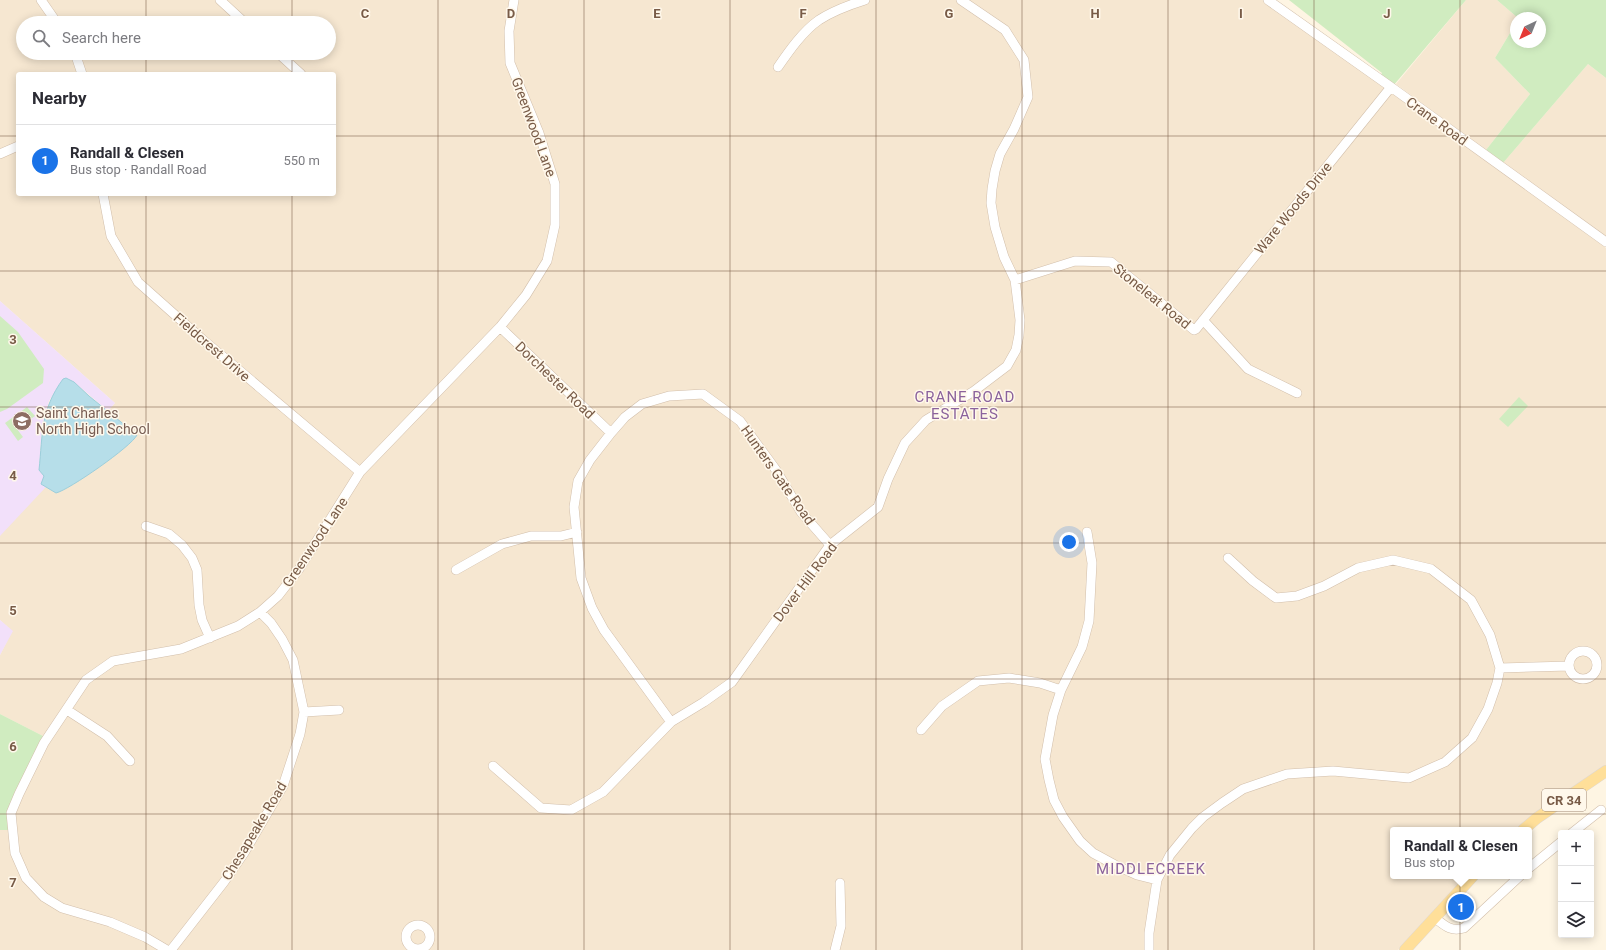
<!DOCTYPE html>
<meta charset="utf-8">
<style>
:root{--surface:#fff;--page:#f2f2f3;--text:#2b2b33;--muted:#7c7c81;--line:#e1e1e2;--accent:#1a73e8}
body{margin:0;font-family:Roboto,sans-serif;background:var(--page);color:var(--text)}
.controls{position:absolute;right:12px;bottom:12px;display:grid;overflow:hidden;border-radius:4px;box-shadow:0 2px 10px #0003}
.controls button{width:36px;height:36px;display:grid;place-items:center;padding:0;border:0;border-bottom:1px solid var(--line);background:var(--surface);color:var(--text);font:20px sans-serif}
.compass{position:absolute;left:1510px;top:12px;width:36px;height:36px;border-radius:50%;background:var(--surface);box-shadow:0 2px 10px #0003;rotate:223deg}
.you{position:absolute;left:1069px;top:542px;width:14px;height:14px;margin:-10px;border:3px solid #fff;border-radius:50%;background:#1a73e8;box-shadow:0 0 0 6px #1a73e833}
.badge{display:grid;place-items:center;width:26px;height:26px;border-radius:50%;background:var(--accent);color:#fff;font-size:13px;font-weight:700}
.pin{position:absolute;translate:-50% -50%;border:2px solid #fff;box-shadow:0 1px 4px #0006}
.popup{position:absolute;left:1390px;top:827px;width:142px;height:52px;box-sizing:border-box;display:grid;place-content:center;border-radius:4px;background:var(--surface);filter:drop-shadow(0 1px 3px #0005);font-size:13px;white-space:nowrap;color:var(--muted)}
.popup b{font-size:15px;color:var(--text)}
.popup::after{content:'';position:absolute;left:50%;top:100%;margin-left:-8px;border:8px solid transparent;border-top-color:var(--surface)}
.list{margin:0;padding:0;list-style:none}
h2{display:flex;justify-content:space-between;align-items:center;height:52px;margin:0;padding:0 16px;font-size:17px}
h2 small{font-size:13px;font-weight:400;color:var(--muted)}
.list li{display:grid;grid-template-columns:26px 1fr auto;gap:12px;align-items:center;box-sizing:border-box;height:72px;padding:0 16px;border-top:1px solid var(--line)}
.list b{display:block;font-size:15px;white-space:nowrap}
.list p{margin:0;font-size:13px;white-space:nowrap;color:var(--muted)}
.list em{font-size:13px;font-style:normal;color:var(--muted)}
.icon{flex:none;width:22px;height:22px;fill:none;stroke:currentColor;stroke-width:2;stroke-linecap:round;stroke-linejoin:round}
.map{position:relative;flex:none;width:1606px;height:950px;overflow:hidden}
.search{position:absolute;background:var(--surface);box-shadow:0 2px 10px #0003;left:16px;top:16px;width:320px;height:44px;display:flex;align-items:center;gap:10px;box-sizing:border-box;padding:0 14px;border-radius:22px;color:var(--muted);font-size:15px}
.panel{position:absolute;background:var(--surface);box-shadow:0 2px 10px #0003;left:16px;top:72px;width:320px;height:124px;border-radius:4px}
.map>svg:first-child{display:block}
</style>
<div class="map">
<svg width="1606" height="950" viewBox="0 0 1606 950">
<rect width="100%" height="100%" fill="#fef5e3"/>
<path fill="#f6e7d1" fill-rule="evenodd" d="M0,0H1269L1606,248V766L1516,830H1393V876H1470L1427,918L1398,950H0V830L9,829L45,737L0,714V655L12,631L0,620V534L115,403L0,301ZM23,23H329V53H23ZM18,74H334V194H18Z
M1466,0H1497L1518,18H1516V23L1495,58L1530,94L1486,150L1396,84Z
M1588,64L1606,78V238L1503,163Z"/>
<path fill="#f2e0fa" d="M0,301L115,403L108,411L74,382L63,379L49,401L42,426L39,470L44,476V484L46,487L0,536Z
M0,620L13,631L0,655Z"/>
<path fill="#d0ecc0" d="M1289,0H1466L1393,86L1380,76L1382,73Z
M1497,0H1606V78L1588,64L1503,163L1486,150L1530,94L1495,58L1516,23V42H1540V18H1518Z
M0,316L18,332L44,369L43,383L7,409L0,412Z
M1519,397L1528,406L1508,427L1499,419Z
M27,407L35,416L17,429L23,437L18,441L5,423Z
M0,714L45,737L9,830H0Z"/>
<path fill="#b6dee9" stroke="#9ccedb" d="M66,378L74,382L89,396L137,435C132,446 69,490 56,493L41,484L44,476L39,470C43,433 40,411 63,379Z"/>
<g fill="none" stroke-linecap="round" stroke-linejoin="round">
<defs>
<path id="minor" d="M41,0L57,23
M220,0L245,23
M1268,0L1391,87L1606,242
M75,53L82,74
M278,53L301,74
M778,67C789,51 803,31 819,20C833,11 849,5 865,0
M0,154L18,146
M103,194L111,236L138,282L202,339L360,472
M1015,280L1075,261L1111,262L1194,330L1196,329L1391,87
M1203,320L1248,369L1297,393
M500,327L611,433
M146,526L169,534L182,545L192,558L197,570L199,605L202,620L210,638
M1087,532L1092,563L1089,621L1082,647L1061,690L1053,715L1045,759L1049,780L1054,800L1063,817L1080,841L1093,853L1115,865L1137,875L1157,880
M456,570L502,544L531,536H561L577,532
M1569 665a14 14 0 1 1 28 0a14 14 0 1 1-28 0Z
M1500,668L1569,666
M67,710L107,736L130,761
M304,712L339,710
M671,722L604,630L592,608L581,578L574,507L578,481L590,460L611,433L625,417L642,404L669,396L703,394L740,421L776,470L801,512L830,545
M921,730L942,706L978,681L1009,678L1040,683L1061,690
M493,766L541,808L571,810L603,792L671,722L704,702L732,682L830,545L878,507L888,479L905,443L926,420L974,391L1007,366L1016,350L1019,335L1020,320L1015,280L1004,257L995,227L991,203L992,189L995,171L1000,154L1014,129L1028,97L1024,60L1005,30L961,0
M1572,833L1601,810
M1529,868L1561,842
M1435,918C1445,926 1451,932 1464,928L1520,876
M406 937a12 12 0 1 1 24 0a12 12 0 1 1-24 0Z
M167,950L145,937L110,922L62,908L44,897L26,878L15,853L11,813L19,794L44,743L86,680L113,661L181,649L238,626L260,612L278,596L299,569L360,472L500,327L526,295L547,261L555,225V184L539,133L510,63L509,31L514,0
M171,950L224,882L244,853L283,786L300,734L304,712L293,660L282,639L271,623L260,612
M835,950L841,926L840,883
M1149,950V933L1157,880L1170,855L1192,828L1203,817L1222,803L1243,789L1287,774L1333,771L1409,778L1445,762L1472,738L1488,709L1497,683L1500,668L1490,635L1471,600L1431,569L1393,560L1358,568L1324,586L1297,596L1276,598L1253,581L1228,558"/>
<path id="major" d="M1523,830L1537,818L1606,771
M1405,950L1473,876"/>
</defs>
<use href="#minor" stroke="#d2bfab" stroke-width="10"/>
<use href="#major" stroke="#dfd8d3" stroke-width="12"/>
<use href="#minor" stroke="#fff" stroke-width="9"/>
<use href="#major" stroke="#ffdf99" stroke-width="11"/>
</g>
<path fill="none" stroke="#785b47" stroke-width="1" stroke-opacity="0.55" d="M146,0V23M292,0V23M438,0V950M584,0V950M730,0V950M876,0V950M1022,0V950M1168,0V950M1314,0V950M1460,0V950M146,53V74M292,53V74M0,136H18M334,136H1606M146,194V950M292,194V950M0,271H1606M0,407H1606M0,543H1606M0,679H1606M0,814H1606"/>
<defs>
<symbol id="school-disc" viewBox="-11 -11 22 22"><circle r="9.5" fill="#8d6e63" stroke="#fff8eb"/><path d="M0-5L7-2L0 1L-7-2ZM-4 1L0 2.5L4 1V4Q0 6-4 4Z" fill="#fff"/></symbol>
</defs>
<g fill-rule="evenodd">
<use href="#school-disc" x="11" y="410" width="22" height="22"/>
</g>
<g text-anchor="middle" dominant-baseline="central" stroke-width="3" stroke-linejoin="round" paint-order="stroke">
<rect fill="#fff8eb" stroke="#a08a78" stroke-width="1" x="1542" y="789" width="44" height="22" rx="3"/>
<g font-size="13" font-weight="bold" fill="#785b47">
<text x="1564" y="800">CR 34</text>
</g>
<g font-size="14" fill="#785b47" stroke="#fff8eb">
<text transform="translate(1437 121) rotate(36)">Crane Road</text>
<text transform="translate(534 127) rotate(70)">Greenwood Lane</text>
<text transform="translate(1293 208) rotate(-51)">Ware Woods Drive</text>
<text transform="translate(1152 296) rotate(39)">Stoneleat Road</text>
<text transform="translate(212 347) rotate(41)">Fieldcrest Drive</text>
<text transform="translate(555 380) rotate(44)">Dorchester Road</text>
<text transform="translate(778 475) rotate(55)">Hunters Gate Road</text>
<text transform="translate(315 542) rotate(-56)">Greenwood Lane</text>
<text transform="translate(805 582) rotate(-53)">Dover Hill Road</text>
<text transform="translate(254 831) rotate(-59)">Chesapeake Road</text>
</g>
<g font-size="14" fill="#785e54" stroke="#fff8eb" text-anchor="start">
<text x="36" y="413">Saint Charles<tspan x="36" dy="16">North High School</tspan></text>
</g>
<g font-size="15" letter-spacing="1" fill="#8b629c" stroke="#fff8eb">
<text x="965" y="397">CRANE ROAD<tspan x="965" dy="17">ESTATES</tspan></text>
<text x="1151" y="869">MIDDLECREEK</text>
</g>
</g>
<g font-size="13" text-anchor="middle" font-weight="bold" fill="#785b47" stroke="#fff8eb" stroke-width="3" stroke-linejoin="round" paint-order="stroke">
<text x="365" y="18">C</text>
<text x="511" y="18">D</text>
<text x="657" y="18">E</text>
<text x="803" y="18">F</text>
<text x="949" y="18">G</text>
<text x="1095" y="18">H</text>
<text x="1241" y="18">I</text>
<text x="1387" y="18">J</text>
<text x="13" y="344">3</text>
<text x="13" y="480">4</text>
<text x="13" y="615">5</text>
<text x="13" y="751">6</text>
<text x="13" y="887">7</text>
</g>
</svg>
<div class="controls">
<button>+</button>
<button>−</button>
<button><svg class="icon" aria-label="layers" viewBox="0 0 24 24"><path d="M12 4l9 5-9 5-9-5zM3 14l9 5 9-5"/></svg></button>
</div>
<svg class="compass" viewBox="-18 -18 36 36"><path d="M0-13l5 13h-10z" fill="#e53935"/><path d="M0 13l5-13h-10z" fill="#7c7c81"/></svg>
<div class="you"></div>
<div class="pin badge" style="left:1461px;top:907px">1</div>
<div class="popup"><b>Randall &amp; Clesen</b>Bus stop</div>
<div class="search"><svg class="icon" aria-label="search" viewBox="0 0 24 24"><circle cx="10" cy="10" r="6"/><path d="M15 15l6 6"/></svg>Search here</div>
<section class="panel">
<h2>Nearby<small></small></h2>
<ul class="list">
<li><span class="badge">1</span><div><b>Randall &amp; Clesen</b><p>Bus stop · Randall Road</p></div><em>550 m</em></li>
</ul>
</section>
</div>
